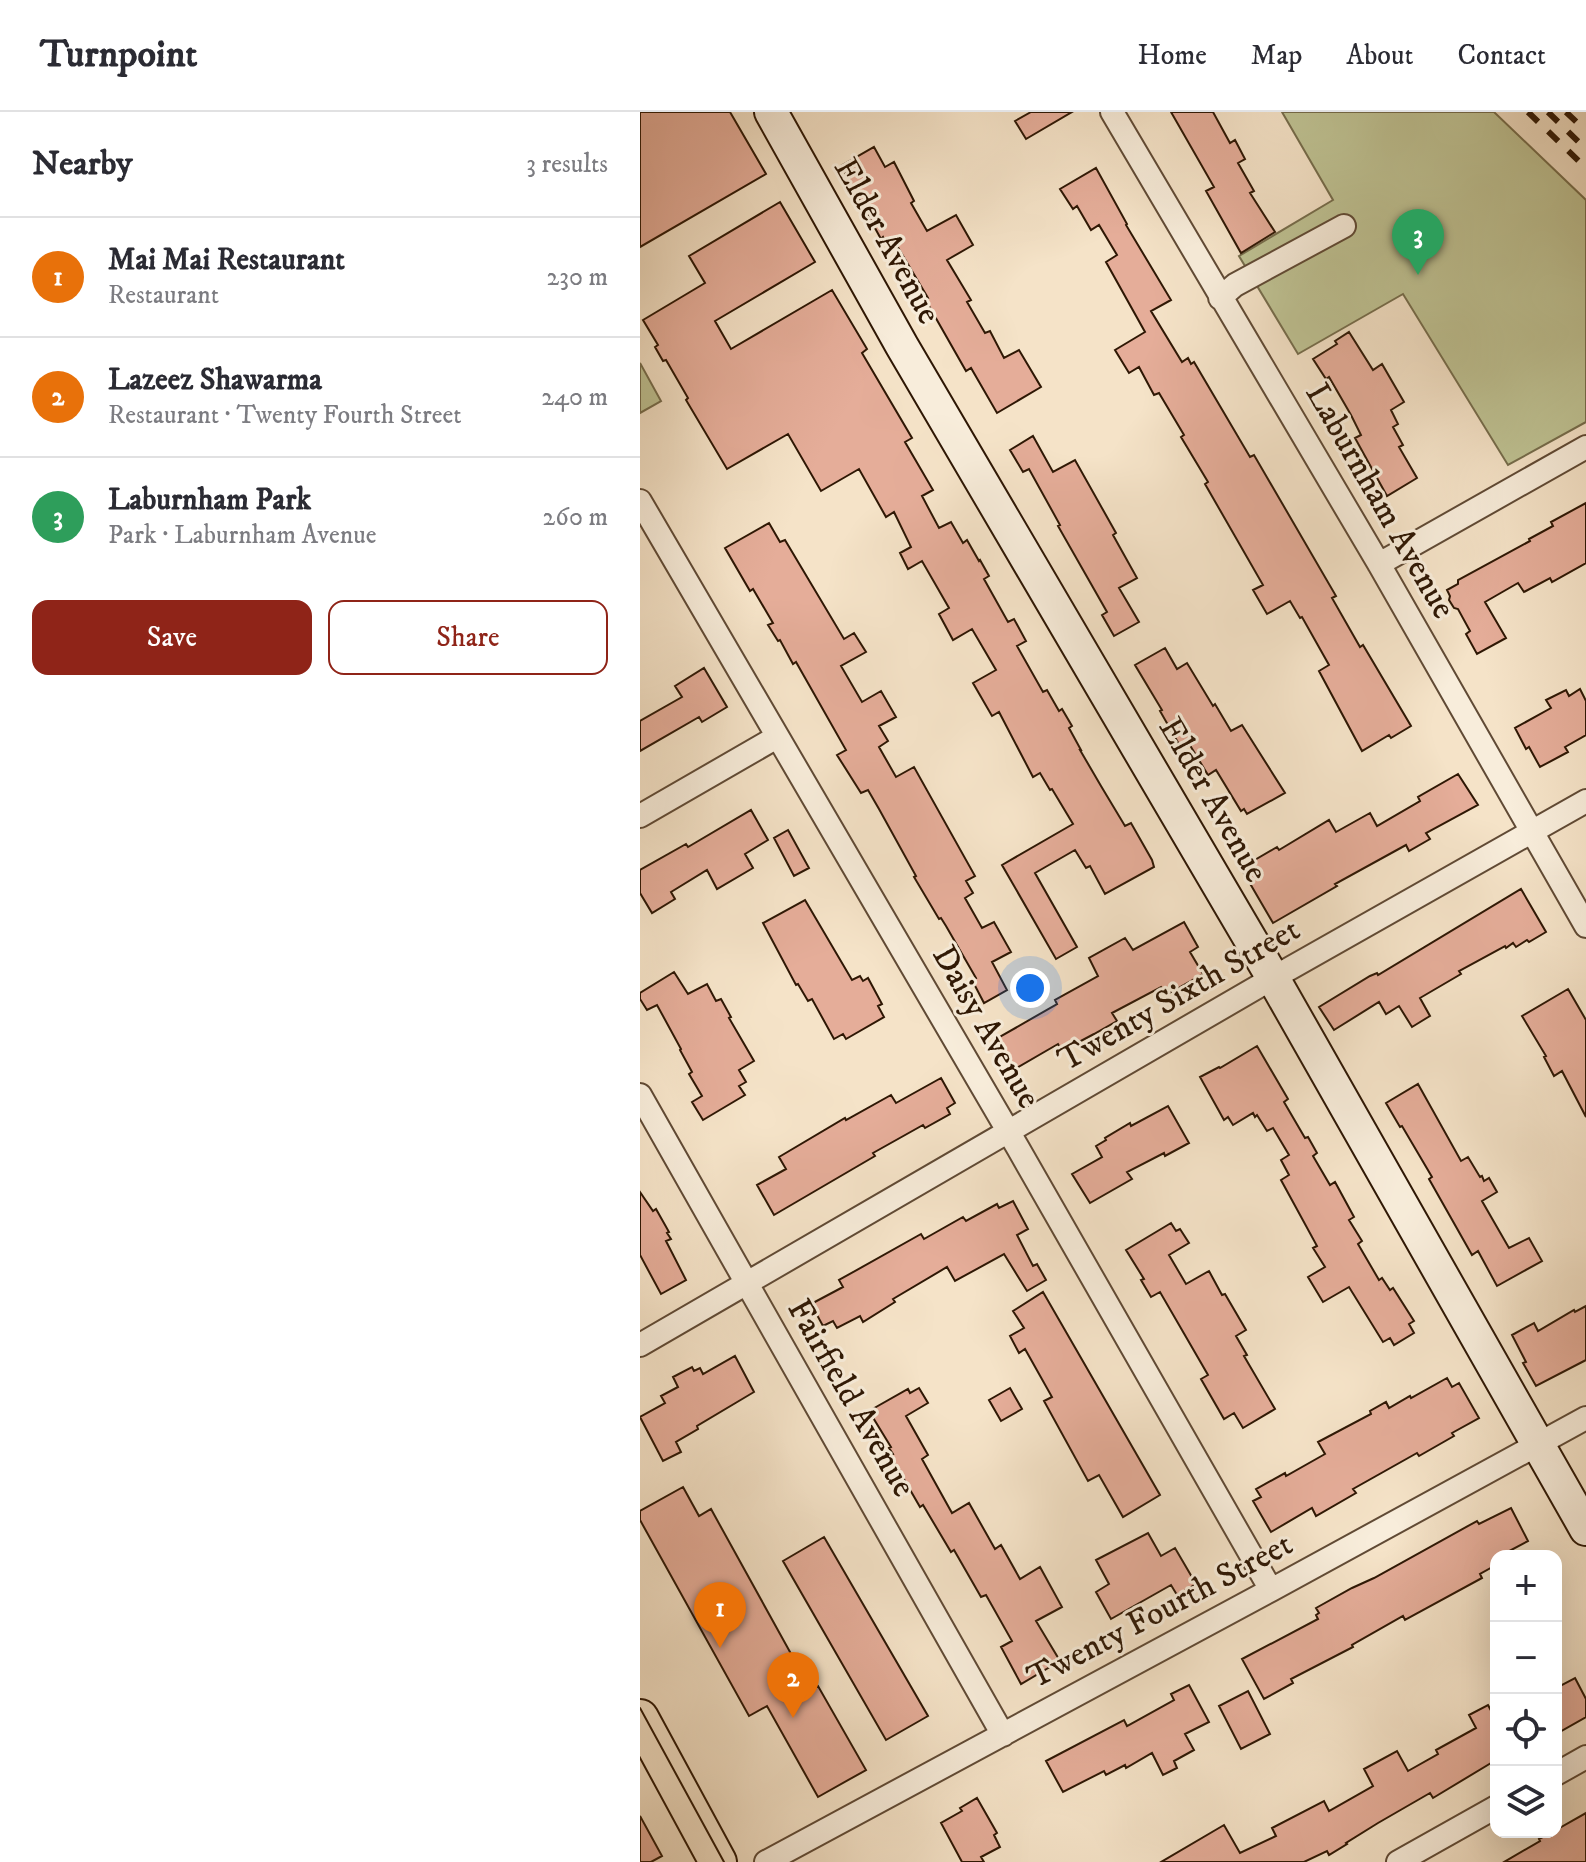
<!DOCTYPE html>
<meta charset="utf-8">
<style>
:root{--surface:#fff;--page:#f7f7f7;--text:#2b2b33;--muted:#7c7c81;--line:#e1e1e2;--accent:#8f2418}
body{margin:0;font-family:"IM FELL DW Pica",serif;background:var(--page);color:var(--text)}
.controls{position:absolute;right:24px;bottom:24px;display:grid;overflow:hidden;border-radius:16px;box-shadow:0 8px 32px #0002}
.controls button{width:72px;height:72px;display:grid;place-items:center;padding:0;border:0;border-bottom:2px solid var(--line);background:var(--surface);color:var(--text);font:40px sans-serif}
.you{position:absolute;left:390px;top:876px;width:28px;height:28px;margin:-20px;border:6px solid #fff;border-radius:50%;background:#1a73e8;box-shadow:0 0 0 12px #1a73e833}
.badge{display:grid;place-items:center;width:52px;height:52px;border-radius:50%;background:var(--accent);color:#fff;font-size:26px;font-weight:700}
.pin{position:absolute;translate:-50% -66px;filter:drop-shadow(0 2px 4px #0008)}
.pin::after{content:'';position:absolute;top:42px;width:28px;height:24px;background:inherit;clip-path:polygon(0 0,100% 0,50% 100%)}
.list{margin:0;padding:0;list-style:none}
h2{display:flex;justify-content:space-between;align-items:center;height:104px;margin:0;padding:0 32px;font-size:34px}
h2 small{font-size:26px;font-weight:400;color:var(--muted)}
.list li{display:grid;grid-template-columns:52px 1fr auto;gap:24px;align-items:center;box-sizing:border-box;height:120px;padding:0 32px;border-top:2px solid var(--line)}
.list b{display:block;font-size:30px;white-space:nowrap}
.list p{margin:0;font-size:26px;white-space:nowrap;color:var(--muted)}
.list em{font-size:26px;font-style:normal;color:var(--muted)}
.actions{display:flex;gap:16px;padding:24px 32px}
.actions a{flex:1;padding:18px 0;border:2px solid var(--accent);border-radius:16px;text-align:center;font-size:28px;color:var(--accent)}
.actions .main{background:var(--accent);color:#fff}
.icon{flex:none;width:44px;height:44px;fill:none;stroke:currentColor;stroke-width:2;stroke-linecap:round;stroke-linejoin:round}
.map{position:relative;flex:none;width:946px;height:1750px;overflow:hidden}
header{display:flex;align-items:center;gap:48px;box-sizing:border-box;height:112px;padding:0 40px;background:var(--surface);border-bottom:2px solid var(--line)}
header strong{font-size:38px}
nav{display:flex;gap:44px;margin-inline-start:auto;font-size:28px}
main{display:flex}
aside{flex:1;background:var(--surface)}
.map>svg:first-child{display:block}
</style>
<header>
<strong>Turnpoint</strong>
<nav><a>Home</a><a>Map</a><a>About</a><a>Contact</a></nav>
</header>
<main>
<aside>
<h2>Nearby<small>3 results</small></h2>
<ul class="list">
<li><span class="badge" style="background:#e8710a">1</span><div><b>Mai Mai Restaurant</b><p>Restaurant</p></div><em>230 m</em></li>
<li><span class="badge" style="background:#e8710a">2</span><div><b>Lazeez Shawarma</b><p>Restaurant · Twenty Fourth Street</p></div><em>240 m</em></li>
<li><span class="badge" style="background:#2e9e5b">3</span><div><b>Laburnham Park</b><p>Park · Laburnham Avenue</p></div><em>260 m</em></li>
</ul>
<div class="actions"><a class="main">Save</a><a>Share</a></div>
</aside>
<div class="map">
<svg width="946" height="1750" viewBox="0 0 946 1750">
<rect width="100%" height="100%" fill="#f5e3c8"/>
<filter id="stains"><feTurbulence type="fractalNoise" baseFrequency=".0025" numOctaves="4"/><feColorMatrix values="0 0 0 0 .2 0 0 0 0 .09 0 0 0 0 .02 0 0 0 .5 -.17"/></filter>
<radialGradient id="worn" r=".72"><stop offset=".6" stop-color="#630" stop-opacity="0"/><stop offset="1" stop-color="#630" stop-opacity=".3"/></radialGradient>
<path fill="#bfc394" stroke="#766d4c" stroke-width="2" d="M642,0H854L946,88V310L868,353L763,182L658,242L599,144L693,88Z
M0,251L21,289L0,301Z"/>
<path fill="#e5ad99" stroke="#2e1704" stroke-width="2" d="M0,0H90L126,62L0,135Z
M391,0H432L386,27L375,9Z
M531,0H573L590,31L595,28L605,47L598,51L614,79L610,81L635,120L601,141L566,79L574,75Z
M234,35L245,55L254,50L274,89L271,91L287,119L316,103L333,133L307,148L331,188L327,190L345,221L350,219L364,246L379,238L401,275L357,301L331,256L326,259L285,187L288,186L253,127L246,131L243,125L241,127L201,54Z
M456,56L487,112L486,113L531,188L511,199L542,250L548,246L551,252L554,250L610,345L614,343L696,484L692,486L720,535L723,533L771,614L751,626L749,623L722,639L679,559L689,553L662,505L660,506L650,489L627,502L613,478L623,473L565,372L568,370L541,325L544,323L519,281L514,283L499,255L489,261L475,238L505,220L466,150L477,143L459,113L451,118L437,94L433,97L420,77Z
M140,90L175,150L75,209L91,237L192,178L227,237L222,241L272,326L265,330L293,378L282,384L299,416L311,410L323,431L327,428L339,449L340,448L349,464L344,467L368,510L374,507L386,529L377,534L403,580L407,578L419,599L422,597L432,614L429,616L441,638H440L461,674L485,714L491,711L512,748L514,755L465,782L450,754L446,756L435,738L395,761L437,835L416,847L362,753L433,712L412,677L410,678L400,661L393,665L359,600L352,604L333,571L356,558L332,517L313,528L299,502L309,496L282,449L268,457L260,441L271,435L254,400L246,405L219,357L181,379L148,322L87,357L46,288L48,286L26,248L23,249L15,235L18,233L3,208L65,171L49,144Z
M709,220L733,258L742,252L764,290L751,298L758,312L753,315L763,333L759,335L777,366L747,384L715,326L721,323L711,303L689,265L686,267L673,247L697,232L695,229Z
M393,324L413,360L435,348L476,421L473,423L497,466L479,476L499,510L474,524L462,503L467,500L418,414L420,413L389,357L383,360L370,338Z
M946,391V451L912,470L910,466L884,480L878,471L845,490L866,526L837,542L826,522L830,519L818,497L814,496L809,488L810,484L807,478L818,472V468L890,429L889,427L913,414L911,410Z
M129,411L140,430L145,428L204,527L214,521L226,540L201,554L222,590L241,579L256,605L239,614L248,629L239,635L256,665L274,655L335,764L326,769L333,781L325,786L342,816L354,810L371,840L352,850L367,878L344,891L332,868L336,866L306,814L301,806L299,807L274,765L276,764L239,697L228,678L221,681L197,643L206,638L156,550L153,552L140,528L138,529L128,513L133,511L113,477L110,479L85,436Z
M525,536L537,557L547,551L573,594L575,592L591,619L602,613L645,681L607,702L604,697L601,699L576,658L568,663L548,630L540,634L520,599L522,598L495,553Z
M64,556L87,595L62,610L59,605L0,639V609L42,585L35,574Z
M940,577L946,589V623L925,635L928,640L900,655L889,635L886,637L875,616L911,596L906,588L926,578L929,584Z
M818,662L838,693L786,721L790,727L769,739L766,733L695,772L697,774L633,811L601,756L637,735L639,738L689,708L696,720L730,701L737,714L780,689L778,685Z
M111,698L128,728L105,742L113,756L77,777L67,758L31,780L35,787L12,801L0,781V758L46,732L48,735Z
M148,718L169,756L154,764L134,726Z
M881,777L906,820L889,830L887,828L876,835L873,831L866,836L865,834L819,859L821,862L780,886L790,904L772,915L759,894L746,902L739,890L694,918L679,895L730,864L737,861L738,863Z
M165,788L212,868L220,864L223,869L228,866L242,892L238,894L244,905L206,927L203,922L194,927L172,887L168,889L158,872L156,873L123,811Z
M544,810L558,835L550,840L563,862L526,883L521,875L472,901L477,909L454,922L422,939L418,932L375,957L358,926L417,892L415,888L458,864L449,846L485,826L493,838Z
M34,860L48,882L67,872L76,889L81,887L91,905L89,906L114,949L99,958L106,970L99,974L105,983L63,1008L52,990L62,984L49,962L52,960L40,938L41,937L17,893L7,898L0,887V881Z
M928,877L946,908V1005L922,959L914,964L904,945L906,944L882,904Z
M617,934L648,987L644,990L665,1026L668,1025L677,1041L673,1044L690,1073L695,1070L714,1105L709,1108L722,1129L718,1132L739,1168L742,1166L750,1178L753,1176L774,1209L769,1212L774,1221L754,1233L750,1226L743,1230L709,1175L683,1190L668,1165L685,1155L673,1136L677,1134L641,1068L649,1063L641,1048L649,1043L633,1016L627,1019L617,1003L615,1005L613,1001L593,1013L588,1005L584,1008L560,965L579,955L580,956Z
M301,966L315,991L307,996L310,1002L285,1016L283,1013L233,1041L235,1044L134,1103L117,1073L146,1057L139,1045L205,1006L206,1008L251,983L256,991Z
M778,972L821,1049L828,1045L840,1065L842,1064L844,1069L849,1066L857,1080L842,1089L869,1136L889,1126L902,1149L857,1174L838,1139L832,1143L789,1067L792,1065L762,1014L760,1015L746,991Z
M528,994L549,1031L525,1044L524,1041L487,1060L492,1067L450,1091L432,1062L462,1045L456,1034L466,1028L465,1026L490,1011L491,1014Z
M0,1080L13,1099L16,1097L29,1120L27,1121L31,1127L26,1129L46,1168L21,1182L0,1143Z
M373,1089L388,1117L377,1123L393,1154L397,1152L406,1168L387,1179L364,1142L315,1169L307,1155L253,1187L255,1190L223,1210L220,1204L197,1216L193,1209L183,1214L171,1192L203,1175L199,1168L281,1122L284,1127L323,1105L326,1109L357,1092L359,1096Z
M531,1111L536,1119L540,1117L549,1131L529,1143L546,1172L569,1159L582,1183L585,1182L606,1218L596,1224L607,1243L604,1244L635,1297L603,1316L594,1301L584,1307L561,1267L568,1263L520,1180L511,1185L501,1168L504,1167L486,1138Z
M403,1180L520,1383L483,1405L459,1363L448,1369L404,1289L412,1285L385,1237L379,1241L370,1224L384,1216L373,1199Z
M946,1194V1248L896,1274L883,1251L886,1250L872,1223L894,1211L898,1219L934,1198L935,1200Z
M95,1244L114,1280L57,1314L58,1317L36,1330L41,1340L23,1349L0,1305L25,1291L21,1284L38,1275L33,1265L52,1255L54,1259L60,1256L63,1262Z
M807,1266L812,1275L819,1271L839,1306L812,1321L814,1324L779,1344L777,1341L713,1377L716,1381L676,1404L672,1396L631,1420L613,1389L621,1385L616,1377L645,1361L646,1364L685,1342L678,1330L731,1302L730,1299L746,1290L749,1296L770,1284L771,1286Z
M279,1276L288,1291L266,1304L288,1343L282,1347L312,1401L329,1391L355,1437L361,1433L380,1467L400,1455L422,1495L396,1509L420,1549L381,1572L361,1535L372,1529L346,1483L341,1485L314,1438L311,1440L283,1393L280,1395L250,1343L253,1342L249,1336L251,1335L229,1299L268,1277L270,1281Z
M370,1276L382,1297L361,1309L349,1288Z
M43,1375L59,1404L71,1397L171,1578L178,1574L226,1658L178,1685L127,1594L109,1604L0,1408V1399Z
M871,1396L888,1429L860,1444H856V1453L840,1462L842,1466L765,1508L763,1504L712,1533L713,1535L651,1567L653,1571L624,1587L602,1547L678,1507L676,1503L679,1501L676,1496L712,1476L734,1466L837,1409L839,1412Z
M508,1421L521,1444L535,1436L556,1472L537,1483L531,1473L471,1507L456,1480L469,1472L456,1448Z
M184,1425L288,1604L246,1628L143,1449Z
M935,1566L946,1587V1605L916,1622V1576Z
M549,1573L569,1610L545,1622L554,1638L534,1649L537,1656L523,1663L512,1641L486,1656L485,1653L466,1663L464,1659L423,1680L406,1649L484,1608L487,1614L534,1588L531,1582Z
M608,1579L630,1622L601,1637L579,1594Z
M848,1593L856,1608V1648L793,1686L790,1681L738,1711L706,1731L707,1732L689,1743L687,1739L664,1750H521L584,1713L600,1741L636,1724L632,1716L684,1689L689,1699L733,1674L724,1657L757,1639L768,1659L798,1642L796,1638L836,1616L829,1603Z
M337,1686L357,1721L354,1723L360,1735L341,1745L344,1750H322L301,1711L322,1699L320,1696Z
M946,1701V1750H864L900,1729L899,1727L912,1720H916V1718Z
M0,1704L22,1744L11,1750H0Z"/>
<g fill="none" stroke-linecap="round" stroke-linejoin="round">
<defs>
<path id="street" d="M472,0L739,452L946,814
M580,186L595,173L704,114
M0,389L378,1036L631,1478
M739,452L946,335
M0,704L137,625
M0,983L363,1623
M0,1233L633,866L946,689
M916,1662L946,1645
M126,1750L631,1478L946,1306
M758,1750L856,1695"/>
<path id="secondary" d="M131,0L262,234L633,866L946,1417"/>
<path id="primary" d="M0,1606L78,1750"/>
</defs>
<use href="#street" stroke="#604a35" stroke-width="26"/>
<use href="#secondary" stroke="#2e1704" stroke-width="36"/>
<use href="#primary" stroke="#2e1704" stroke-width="40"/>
<use href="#street" stroke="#f8eddb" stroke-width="22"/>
<use href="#secondary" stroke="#f8eddb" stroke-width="32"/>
<use href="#primary" stroke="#f5e3c8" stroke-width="36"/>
<path stroke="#2e1704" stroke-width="2" d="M0,1596L84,1750"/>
<path stroke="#2e1704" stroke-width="6" stroke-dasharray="14 14" stroke-linecap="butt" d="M888,0L946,56
M908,0L946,37
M926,0L946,19"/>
</g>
<g text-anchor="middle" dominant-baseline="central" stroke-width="6" stroke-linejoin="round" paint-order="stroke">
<g font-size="34" fill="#2e1704" stroke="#f8eddb">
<text transform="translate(247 129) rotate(61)">Elder Avenue</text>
<text transform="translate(740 389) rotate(60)">Laburnham Avenue</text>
<text transform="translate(573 688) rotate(60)">Elder Avenue</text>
<text transform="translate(539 883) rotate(-30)">Twenty Sixth Street</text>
<text transform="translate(346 915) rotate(60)">Daisy Avenue</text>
<text transform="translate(211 1286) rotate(60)">Fairfield Avenue</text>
<text transform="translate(520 1499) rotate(-28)">Twenty Fourth Street</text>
</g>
</g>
<rect width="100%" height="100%" filter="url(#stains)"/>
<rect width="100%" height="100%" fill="url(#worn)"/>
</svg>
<div class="controls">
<button>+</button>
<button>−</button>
<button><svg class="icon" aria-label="locate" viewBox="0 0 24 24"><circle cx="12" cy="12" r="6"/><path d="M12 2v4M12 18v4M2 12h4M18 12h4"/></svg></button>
<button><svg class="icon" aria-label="layers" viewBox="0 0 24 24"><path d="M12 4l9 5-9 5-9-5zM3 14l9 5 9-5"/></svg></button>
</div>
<div class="you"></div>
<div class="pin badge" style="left:80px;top:1536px;background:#e8710a">1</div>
<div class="pin badge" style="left:153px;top:1606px;background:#e8710a">2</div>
<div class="pin badge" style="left:778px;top:163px;background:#2e9e5b">3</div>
</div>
</main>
